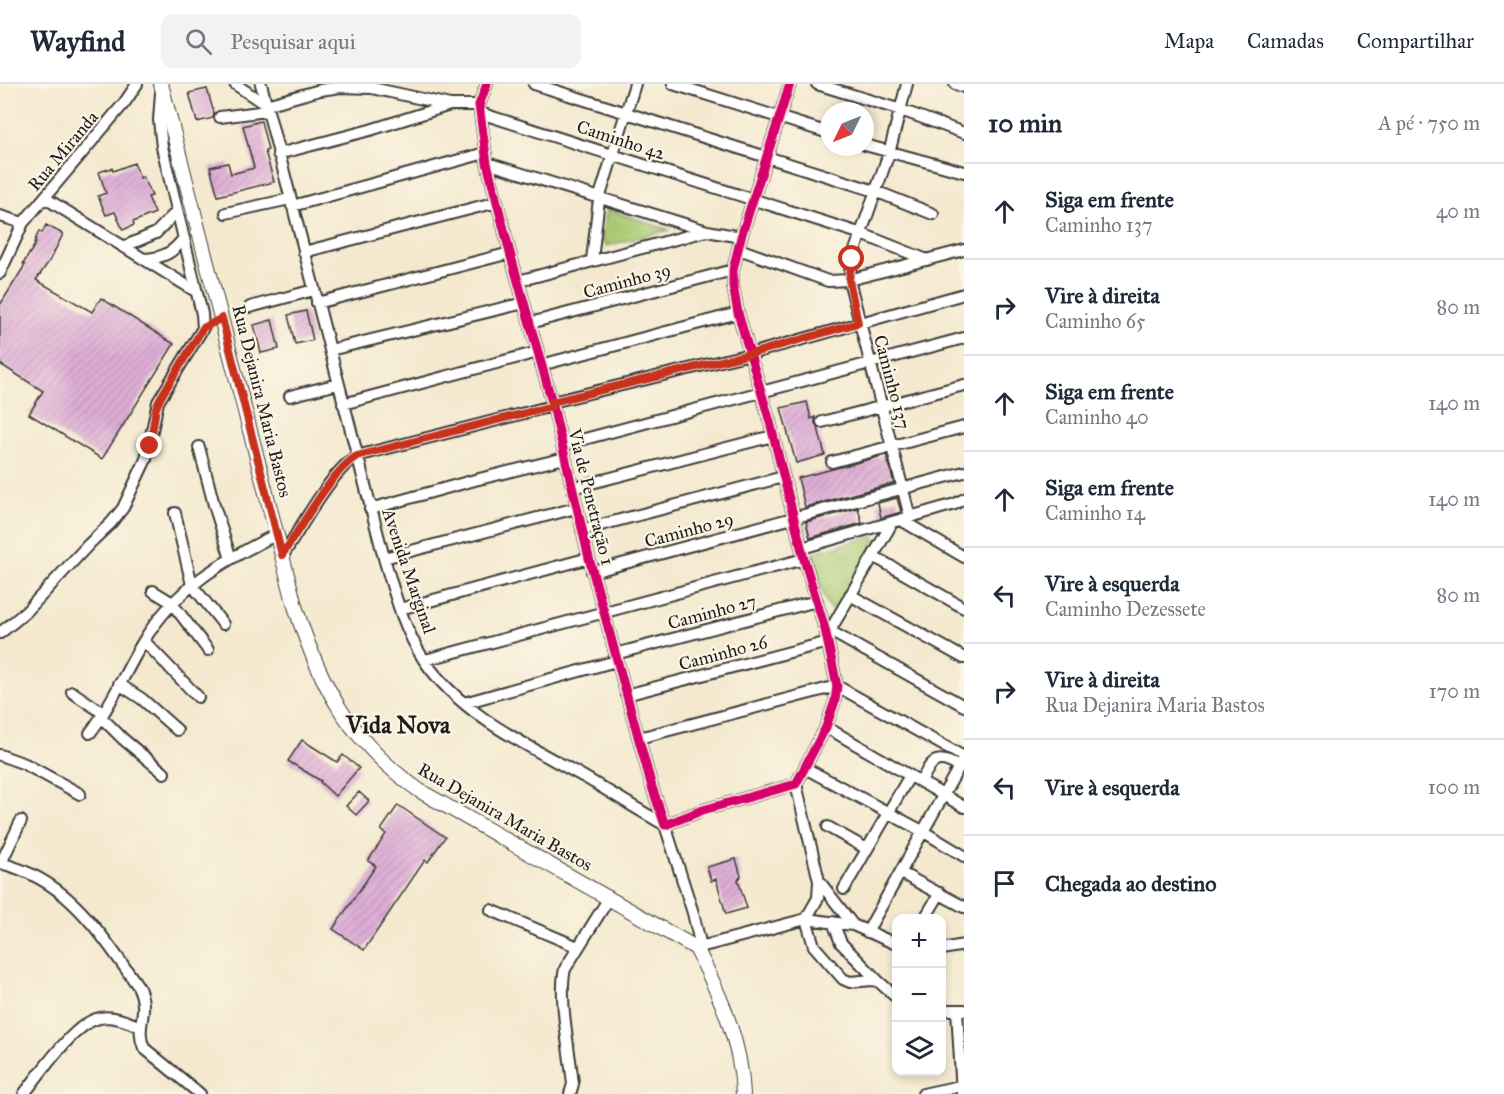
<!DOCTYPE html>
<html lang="pt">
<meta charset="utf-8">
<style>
:root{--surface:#fff;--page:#f2f2f3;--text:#1f2937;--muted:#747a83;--line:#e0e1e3}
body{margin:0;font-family:"IM FELL Great Primer",serif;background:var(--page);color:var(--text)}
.controls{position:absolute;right:18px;bottom:18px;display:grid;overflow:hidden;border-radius:12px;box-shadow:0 3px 9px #0003}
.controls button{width:54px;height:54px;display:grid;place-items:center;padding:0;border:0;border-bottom:2px solid var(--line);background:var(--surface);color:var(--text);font:30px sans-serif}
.compass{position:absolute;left:820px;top:18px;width:54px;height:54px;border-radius:50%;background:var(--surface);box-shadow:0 3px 9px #0003;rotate:227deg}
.stop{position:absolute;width:18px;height:18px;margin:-14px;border:4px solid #c8321e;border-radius:50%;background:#fff}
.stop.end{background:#c8321e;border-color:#fff;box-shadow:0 2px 6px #0008}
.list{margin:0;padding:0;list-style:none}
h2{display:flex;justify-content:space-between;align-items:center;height:78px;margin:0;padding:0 24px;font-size:26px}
h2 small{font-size:20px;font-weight:400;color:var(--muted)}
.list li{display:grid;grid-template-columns:39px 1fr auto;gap:18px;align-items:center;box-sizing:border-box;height:96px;padding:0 24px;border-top:2px solid var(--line)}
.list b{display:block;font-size:22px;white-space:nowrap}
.list p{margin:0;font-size:20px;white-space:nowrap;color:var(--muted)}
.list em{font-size:20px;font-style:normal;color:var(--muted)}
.icon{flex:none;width:33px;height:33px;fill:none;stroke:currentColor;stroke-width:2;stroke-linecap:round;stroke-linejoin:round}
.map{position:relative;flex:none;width:964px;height:1010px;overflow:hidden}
header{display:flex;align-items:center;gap:36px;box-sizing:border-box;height:84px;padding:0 30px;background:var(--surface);border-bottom:2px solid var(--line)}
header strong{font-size:28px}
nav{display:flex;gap:33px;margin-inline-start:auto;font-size:21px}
.search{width:420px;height:54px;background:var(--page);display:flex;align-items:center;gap:15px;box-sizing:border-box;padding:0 21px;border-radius:12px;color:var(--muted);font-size:22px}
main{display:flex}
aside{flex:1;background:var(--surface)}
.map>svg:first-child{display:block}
</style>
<header>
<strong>Wayfind</strong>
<div class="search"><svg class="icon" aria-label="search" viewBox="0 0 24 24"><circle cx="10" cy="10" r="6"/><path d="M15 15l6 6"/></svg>Pesquisar aqui</div>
<nav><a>Mapa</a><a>Camadas</a><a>Compartilhar</a></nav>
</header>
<main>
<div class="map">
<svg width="964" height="1010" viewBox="0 0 964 1010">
<defs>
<pattern id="building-hatch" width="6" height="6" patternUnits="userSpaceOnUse" patternTransform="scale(1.5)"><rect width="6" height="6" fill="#deadd6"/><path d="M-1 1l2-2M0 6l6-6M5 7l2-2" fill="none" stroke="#be94b7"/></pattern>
</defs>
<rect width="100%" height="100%" fill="#fcf5e5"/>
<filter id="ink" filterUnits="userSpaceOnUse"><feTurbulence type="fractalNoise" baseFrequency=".0167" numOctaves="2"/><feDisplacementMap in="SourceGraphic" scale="12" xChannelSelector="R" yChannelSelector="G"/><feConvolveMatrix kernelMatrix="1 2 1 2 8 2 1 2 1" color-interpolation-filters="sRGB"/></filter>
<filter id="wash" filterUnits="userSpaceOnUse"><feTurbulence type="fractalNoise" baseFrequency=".008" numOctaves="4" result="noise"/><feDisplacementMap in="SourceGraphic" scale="24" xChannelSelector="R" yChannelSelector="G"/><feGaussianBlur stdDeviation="1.35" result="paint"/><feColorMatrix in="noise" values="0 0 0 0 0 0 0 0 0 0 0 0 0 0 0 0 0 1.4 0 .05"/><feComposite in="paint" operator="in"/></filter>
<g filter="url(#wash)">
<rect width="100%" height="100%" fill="#f4e9cf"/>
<path fill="#a8c972" stroke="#627247" stroke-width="1.5" d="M607,125L669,146L606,162L601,155Z
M873,452L876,456L837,526L833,528C821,515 819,490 815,473V468Z"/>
<g id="blocks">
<path fill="url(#building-hatch)" d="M207,5L214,29L213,34L197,38L189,9Z
M261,37L268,66L265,67L274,98L218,112L210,83L228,79L231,90L254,84L243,42Z
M134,79L140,94L143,93L152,112L148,113L155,129L133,138L134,141L123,146L115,128L106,131L98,112L106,109L99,88L112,84L113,87Z
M46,141L63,150L50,176L36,196L92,228L101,214L174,260L102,375L29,330L43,307L0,280V221L25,181L23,180L36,159H34L39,147L42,149Z
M306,227L313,256L295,260L288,231Z
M272,236L279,265L261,269L254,241Z
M807,318L811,335L815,333V339L818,344L825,371L796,379L781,324Z
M886,371L894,399L805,423L798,394Z
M897,414L901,428L881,434L878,419Z
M858,424L862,439L810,454L806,438Z
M302,656L337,678L343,671L359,684L335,712L320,698L321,697L288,677Z
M359,708L369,717L356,731L346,722Z
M398,721L445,753L428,778L425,776L364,866L333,845L376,782L368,777L386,750L381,746Z
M736,775L741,792L738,796L747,824L726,830L716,795L711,797L707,783Z"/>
</g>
</g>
<g filter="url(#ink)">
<use href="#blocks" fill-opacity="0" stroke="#3c3b37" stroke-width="1.5"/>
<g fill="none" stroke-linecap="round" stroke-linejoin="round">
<defs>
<path id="minor" d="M235,0L266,21L320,6L341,3L372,4L450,21H479
M261,0L384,474C394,508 404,546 424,576C463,633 528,661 586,694C612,709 638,726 665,741L693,829L701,863
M487,0L479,21L487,79L510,169L552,318L589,474L652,703L665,741L703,726L796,700L826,643L835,617L837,602L825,545L804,475L770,338L738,229L733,202V186L741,153L790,0
M534,0L875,107L933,130
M673,0L829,49
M817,0L901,26L964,49
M907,0L889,69L852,175L849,196L910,433
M955,0L964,3
M480,29L862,150L927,176
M220,33L267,27
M865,61L964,88
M278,70L370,46L450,21
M487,79L707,147L741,153
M45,114L197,208
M292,122L485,69
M226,129L290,115
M0,132L23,139
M123,163L156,149L177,127
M739,165L828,197L849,196L964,166
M304,168L497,118
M144,175C163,174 173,169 184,154
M592,176L599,115L635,0
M0,189L23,139L125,18L137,0
M518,197L706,147
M317,219L510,169
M250,223L314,206
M530,239L733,186
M330,266L524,219
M541,281L738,229
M290,312L338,300
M552,318L750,270L964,210
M343,320L538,268
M822,338L964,301
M562,361L964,254
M199,363L214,421L231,475
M832,378L964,343
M572,404L773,352
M370,425L475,396L565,374
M175,429L192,501L223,540
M901,436L964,473
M582,446L783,393
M802,464L955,420L964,415
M283,471C301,444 331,387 357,372L552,322
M873,472L964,524
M384,474L576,424
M592,488L964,388
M153,507L171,518L208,566
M850,511L964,574
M400,525L589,474
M830,547L964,622
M0,549L26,528L89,460L111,439L123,424L146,375L158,318L203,244L202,230L162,63L159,36L161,9
M827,552L892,439
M144,557L198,613
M615,570L817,517
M425,576L804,475
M119,600L142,615L177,646
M72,608L103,629
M626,611L828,558
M464,619L616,577
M101,633L123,655L164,689
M826,643L964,723
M90,649C110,624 126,586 143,558C175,504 223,477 277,450
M639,654L837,602L964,673
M0,671L25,680L80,710
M805,684L924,748L964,772
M921,698C931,677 936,669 959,683
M796,700L819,797L818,814L806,835
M828,743L867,765
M0,779C69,796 99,848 138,902C151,929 134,941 144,964L200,1010
M1,779L21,737
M901,789L964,823
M819,797L853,841L896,860
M844,805L909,693
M491,826L578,863
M925,834L940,809
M806,835L814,862L843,895L850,898L872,896L878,897L896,913
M833,838L841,859L878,897
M867,848L964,674
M696,864L806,835L853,841
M942,865L964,861
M942,926H957
M24,1010C39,991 76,937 100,934C114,931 128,938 141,943
M570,1010L573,1000C570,969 558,912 565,885L609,814
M923,1010L960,1002
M962,1010L957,926H964"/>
<path id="major" d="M161,0L295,522C320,602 350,658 420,707L696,864C720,911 741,957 743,1010"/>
</defs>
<use href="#minor" stroke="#3c3b37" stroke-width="14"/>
<use href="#major" stroke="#3c3b37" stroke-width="16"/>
<use href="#minor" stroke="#fff" stroke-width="10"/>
<use href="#major" stroke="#fff" stroke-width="14"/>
<defs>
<path id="cycleway" d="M487,0L479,21L487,79L510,169L552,318L589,474L652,703L665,741L703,726L796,700L826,643L835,617L837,602L825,545L804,475L770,338L738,229L733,202V186L741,153L790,0"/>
</defs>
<use href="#cycleway" stroke="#fcf5e5" stroke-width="13"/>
<use href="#cycleway" stroke="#d6006c" stroke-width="9"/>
</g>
</g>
<g fill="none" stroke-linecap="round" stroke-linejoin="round" filter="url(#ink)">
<path stroke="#c8321e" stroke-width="8" d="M150,362L156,324L161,313L203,244L222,234L282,471C301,444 331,387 357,372L552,322V318L750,270L858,239L849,196L852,175"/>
</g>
<g text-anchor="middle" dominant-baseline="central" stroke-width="4.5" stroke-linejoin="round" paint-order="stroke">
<g font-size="18" fill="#1c1c1c" stroke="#fcf5e5">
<text transform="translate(621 56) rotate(18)">Caminho 42</text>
<text transform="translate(63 67) rotate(-50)">Rua Miranda</text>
<text transform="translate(627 197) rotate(-15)">Caminho 39</text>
<text transform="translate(892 298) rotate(75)">Caminho 137</text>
<text transform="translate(262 317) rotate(76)">Rua Dejanira Maria Bastos</text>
<text transform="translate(591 413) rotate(76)">Via de Penetração 1</text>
<text transform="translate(689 446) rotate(-15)">Caminho 29</text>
<text transform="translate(409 487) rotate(71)">Avenida Marginal</text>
<text transform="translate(712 528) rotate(-15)">Caminho 27</text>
<text transform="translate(723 569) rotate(-15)">Caminho 26</text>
<text transform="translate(505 733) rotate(30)">Rua Dejanira Maria Bastos</text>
</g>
<g font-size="24" font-weight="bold" fill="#1c1c1c" stroke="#fcf5e5">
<text x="398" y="641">Vida Nova</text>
</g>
</g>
</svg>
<div class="controls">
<button>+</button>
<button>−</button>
<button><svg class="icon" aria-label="layers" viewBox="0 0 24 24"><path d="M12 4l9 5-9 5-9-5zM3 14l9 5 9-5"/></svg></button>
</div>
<svg class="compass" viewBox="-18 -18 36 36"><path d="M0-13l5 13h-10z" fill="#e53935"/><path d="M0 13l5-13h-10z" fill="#747a83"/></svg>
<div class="stop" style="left:852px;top:175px"></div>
<div class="stop end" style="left:150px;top:362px"></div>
</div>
<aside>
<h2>10 min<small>A pé · 750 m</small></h2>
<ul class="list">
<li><svg class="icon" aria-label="ahead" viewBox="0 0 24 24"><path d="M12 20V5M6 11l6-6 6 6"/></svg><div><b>Siga em frente</b><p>Caminho 137</p></div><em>40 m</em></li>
<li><svg class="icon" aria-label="right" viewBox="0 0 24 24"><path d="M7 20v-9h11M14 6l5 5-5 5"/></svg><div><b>Vire à direita</b><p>Caminho 65</p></div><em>80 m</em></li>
<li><svg class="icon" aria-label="ahead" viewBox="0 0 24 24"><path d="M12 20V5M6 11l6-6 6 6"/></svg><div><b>Siga em frente</b><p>Caminho 40</p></div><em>140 m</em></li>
<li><svg class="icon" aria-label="ahead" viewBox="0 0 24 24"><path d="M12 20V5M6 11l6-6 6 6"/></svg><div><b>Siga em frente</b><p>Caminho 14</p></div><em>140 m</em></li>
<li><svg class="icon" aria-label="left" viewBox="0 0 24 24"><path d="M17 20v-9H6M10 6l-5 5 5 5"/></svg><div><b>Vire à esquerda</b><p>Caminho Dezessete</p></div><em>80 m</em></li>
<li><svg class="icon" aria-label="right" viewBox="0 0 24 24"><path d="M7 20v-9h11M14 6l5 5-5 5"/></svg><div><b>Vire à direita</b><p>Rua Dejanira Maria Bastos</p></div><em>170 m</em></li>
<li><svg class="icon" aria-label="left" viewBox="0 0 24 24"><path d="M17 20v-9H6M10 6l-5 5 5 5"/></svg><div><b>Vire à esquerda</b></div><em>100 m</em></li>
<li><svg class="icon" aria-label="arrive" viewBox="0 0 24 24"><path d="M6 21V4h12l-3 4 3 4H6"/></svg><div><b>Chegada ao destino</b></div></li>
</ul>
</aside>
</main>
